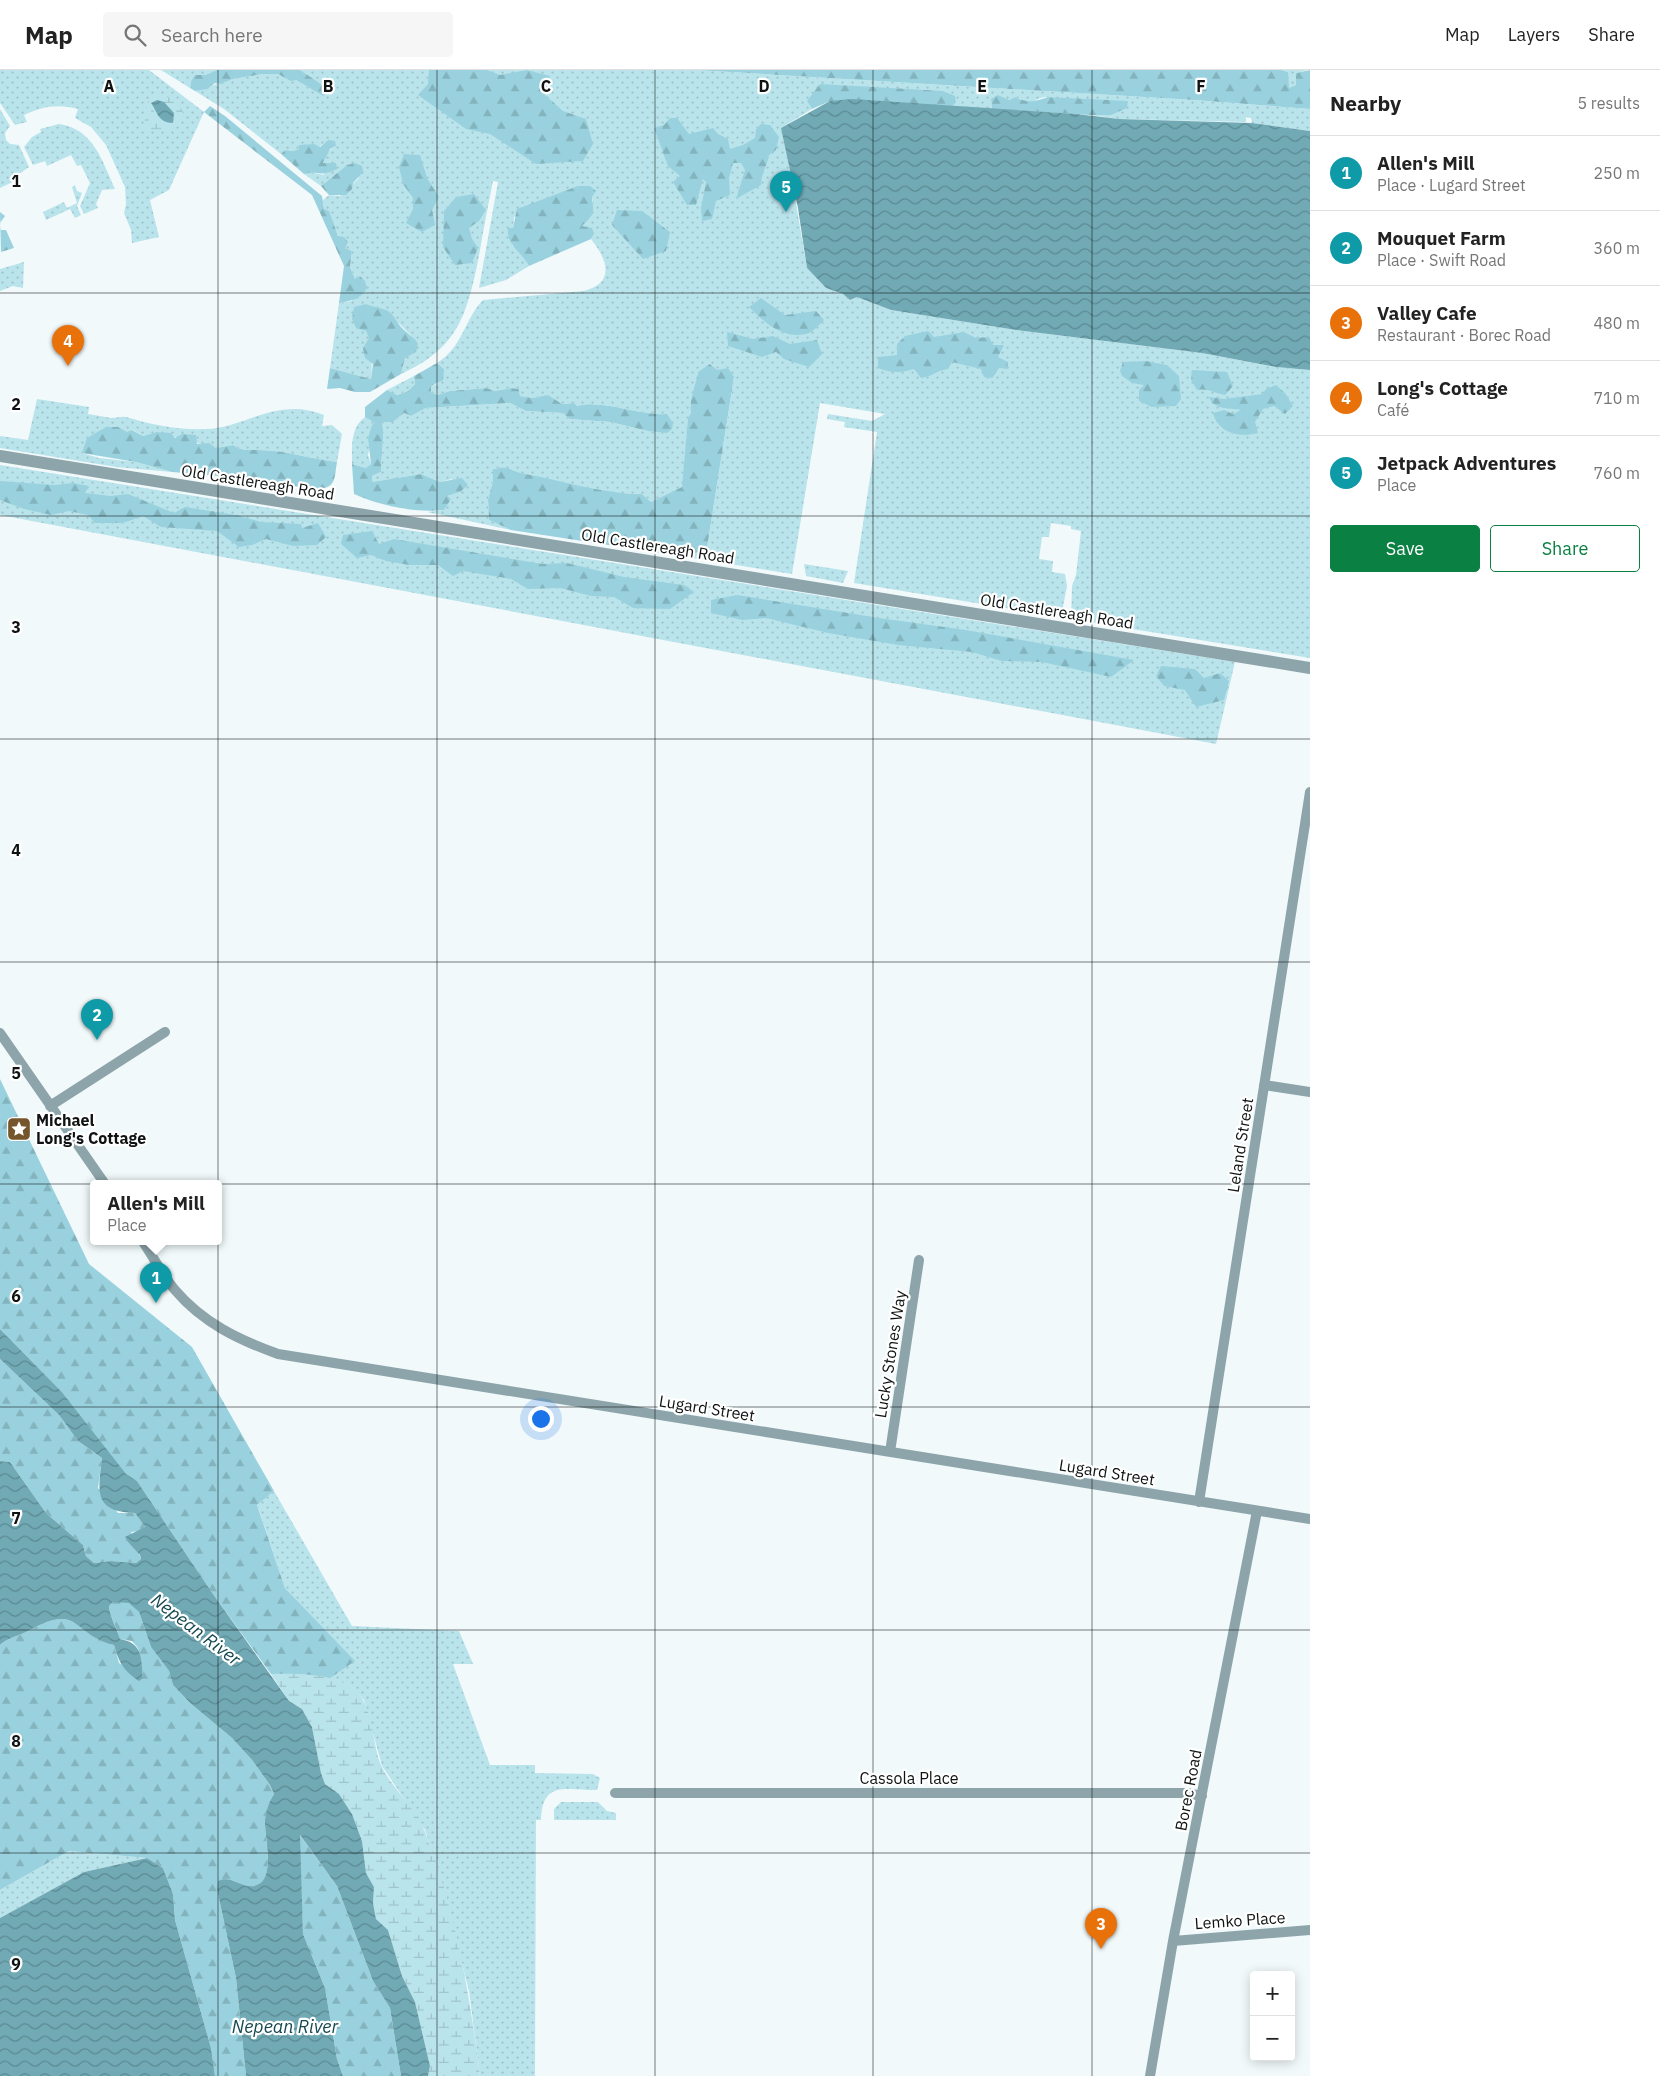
<!DOCTYPE html>
<meta charset="utf-8">
<style>
:root{--surface:#fff;--page:#f6f6f6;--text:#222;--muted:#767676;--line:#e0e0e0;--accent:#0b8043}
body{margin:0;font-family:"IBM Plex Sans",sans-serif;background:var(--page);color:var(--text)}
.controls{position:absolute;right:15px;bottom:15px;display:grid;overflow:hidden;border-radius:5px;box-shadow:0 2px 12px #0003}
.controls button{width:45px;height:45px;display:grid;place-items:center;padding:0;border:0;border-bottom:1px solid var(--line);background:var(--surface);color:var(--text);font:25px sans-serif}
.you{position:absolute;left:540px;top:1348px;width:18px;height:18px;margin:-12px;border:4px solid #fff;border-radius:50%;background:#1a73e8;box-shadow:0 0 0 8px #1a73e833}
.badge{display:grid;place-items:center;width:32px;height:32px;border-radius:50%;background:var(--accent);color:#fff;font-size:16px;font-weight:700}
.pin{position:absolute;translate:-50% -41px;filter:drop-shadow(0 1px 2px #0008)}
.pin::after{content:'';position:absolute;top:26px;width:18px;height:15px;background:inherit;clip-path:polygon(0 0,100% 0,50% 100%)}
.popup{position:absolute;left:90px;top:1110px;width:132px;height:65px;box-sizing:border-box;display:grid;place-content:center;border-radius:5px;background:var(--surface);filter:drop-shadow(0 1px 4px #0005);font-size:16px;white-space:nowrap;color:var(--muted)}
.popup b{font-size:19px;color:var(--text)}
.popup::after{content:'';position:absolute;left:50%;top:100%;margin-left:-10px;border:10px solid transparent;border-top-color:var(--surface)}
.list{margin:0;padding:0;list-style:none}
h2{display:flex;justify-content:space-between;align-items:center;height:65px;margin:0;padding:0 20px;font-size:21px}
h2 small{font-size:16px;font-weight:400;color:var(--muted)}
.list li{display:grid;grid-template-columns:32px 1fr auto;gap:15px;align-items:center;box-sizing:border-box;height:75px;padding:0 20px;border-top:1px solid var(--line)}
.list b{display:block;font-size:19px;white-space:nowrap}
.list p{margin:0;font-size:16px;white-space:nowrap;color:var(--muted)}
.list em{font-size:16px;font-style:normal;color:var(--muted)}
.actions{display:flex;gap:10px;padding:15px 20px}
.actions a{flex:1;padding:11px 0;border:1px solid var(--accent);border-radius:5px;text-align:center;font-size:18px;color:var(--accent)}
.actions .main{background:var(--accent);color:#fff}
.icon{flex:none;width:28px;height:28px;fill:none;stroke:currentColor;stroke-width:2;stroke-linecap:round;stroke-linejoin:round}
.map{position:relative;flex:none;width:1310px;height:2006px;overflow:hidden}
header{display:flex;align-items:center;gap:30px;box-sizing:border-box;height:70px;padding:0 25px;background:var(--surface);border-bottom:1px solid var(--line)}
header strong{font-size:24px}
nav{display:flex;gap:28px;margin-inline-start:auto;font-size:18px}
.search{width:350px;height:45px;background:var(--page);display:flex;align-items:center;gap:12px;box-sizing:border-box;padding:0 18px;border-radius:5px;color:var(--muted);font-size:19px}
main{display:flex}
aside{flex:1;background:var(--surface)}
.map>svg:first-child{display:block}
</style>
<header>
<strong>Map</strong>
<div class="search"><svg class="icon" aria-label="search" viewBox="0 0 24 24"><circle cx="10" cy="10" r="6"/><path d="M15 15l6 6"/></svg>Search here</div>
<nav><a>Map</a><a>Layers</a><a>Share</a></nav>
</header>
<main>
<div class="map">
<svg width="1310" height="2006" viewBox="0 0 1310 2006">
<defs>
<pattern id="grass-dots" width="8" height="8" patternUnits="userSpaceOnUse" patternTransform="scale(1.25)"><rect width="8" height="8" fill="#bae4ec"/><path d="M2 2h.1M6 6h.1" fill="none" stroke="#9fc3c9" stroke-width="1.8" stroke-linecap="round"/></pattern>
<pattern id="forest-firs" width="22" height="20" patternUnits="userSpaceOnUse" patternTransform="scale(1.25)"><rect width="22" height="20" fill="#99d2de"/><path d="M5 1l3.5 6h-7zM16 11l3.5 6h-7z" fill="#83b3bd"/></pattern>
<pattern id="wetland-marsh" width="20" height="14" patternUnits="userSpaceOnUse" patternTransform="scale(1.25)"><rect width="20" height="14" fill="#bae4ec"/><path d="M1 5h8M5 5V1M11 12h8M15 12V8" fill="none" stroke="#9fc3c9"/></pattern>
<pattern id="water-waves" width="16" height="10" patternUnits="userSpaceOnUse" patternTransform="scale(1.25)"><rect width="16" height="10" fill="#71aab5"/><path d="M0 5q4-4 8 0t8 0" fill="none" stroke="#5b8992"/></pattern>
</defs>
<rect width="100%" height="100%" fill="#f1f9fb"/>
<path fill="url(#grass-dots)" d="M0,0H149L204,42L169,120L150,130L159,167L132,173L131,160L124,143L126,134L125,117L106,75L91,57L75,48L78,39C58,34 43,36 24,45L27,52L15,55L0,33Z
M161,0H217L205,5L195,6L191,11L190,18Z
M300,0H696L1194,30L1310,39V61L1252,53L1251,48L1246,47V52L1119,49L1090,45H1111C1094,40 1066,28 1049,27C1034,26 1036,38 1015,27L1009,30H991L992,39L952,36L956,33L943,21L807,31L812,39L781,58L785,69L807,198L826,218L843,224L850,230L857,227L891,240L1016,260L1202,283L1276,297L1310,300V588L1071,549L1072,516L1076,505L1081,461L1071,459V456L1051,453L1049,467H1042L1039,489L1053,491L1052,502L1065,504L1067,516L1061,547L854,513L877,362L844,357L845,352L827,349L828,344L872,351L885,344L820,333L792,504L686,487L707,478L734,307L717,300L698,302C696,315 688,333 691,343L688,347L683,417L651,432L642,424C602,424 562,412 522,404C507,401 511,396 493,399V411L488,429L489,450L511,460L427,442L444,440L446,426L460,422L452,409L440,412L421,404L372,412V406L381,402C381,387 385,366 382,352H393L404,343L411,346L426,338L510,333L526,341L563,343L569,349L610,352L648,361L666,344C638,346 603,329 577,336L573,333L562,334L548,326L533,328L520,326L519,319L511,318L495,321L486,318L450,321L437,325L431,322V316L437,314L444,299L437,293C463,277 465,248 483,230L584,221C616,213 607,189 591,169L594,164L581,156L593,132L592,127L514,147L512,175L523,184L529,196L506,210L479,218L498,112L493,111C488,136 483,161 479,186C467,244 459,278 401,304L405,288L418,273L387,241L378,240L366,234C366,259 374,283 371,309L330,298L339,233L352,231L355,209L350,197L352,181L345,178L324,139L323,130L329,125L340,126L359,108L347,95L321,116L304,104L310,102L324,105C323,93 323,82 336,76L328,70L319,77L299,75L300,79L293,81L285,80L281,84L224,39L195,21L233,9L263,4H278L296,10L323,26L326,18Z
M1281,0H1307L1296,3V15L1288,19V2Z
M0,39L10,56L5,63L6,70L10,74L19,75L29,97L19,104L21,108L0,118Z
M59,54C94,59 102,91 115,119L102,120L96,134L98,138L84,144L80,136L90,113L81,95L77,96L71,85L47,96L45,91L33,95L24,77L32,67L41,62L40,59Z
M75,115L77,121L82,123L77,136L81,145L75,148L70,139L46,150L43,142L64,132L67,138L77,133L72,117Z
M24,192L23,218L13,216L0,221V199Z
M414,306L415,314L408,321L396,325L387,320Z
M37,329L89,337L88,344C96,345 104,347 111,348C116,348 121,346 126,347C152,355 178,360 205,359C246,358 276,326 324,345L322,356L332,355L342,364L337,392C310,389 286,380 259,380C248,380 242,381 233,375L216,378L156,362L143,366L133,360L82,383L99,388L136,392L172,402L116,397L0,378V366L28,370Z
M365,347L376,353L368,385L371,394L366,398L352,394C352,377 350,358 365,347Z
M0,395L1235,592L1216,674L0,445Z
M804,494L848,501L843,513L806,506Z
M274,1421L352,1556L459,1561L473,1594H453L490,1695H535V1703L593,1704L600,1708L597,1720C566,1720 542,1710 541,1750H536L535,2006H480L469,1921L440,1807L425,1760L382,1696L364,1630L353,1618L329,1609L354,1591L285,1518L257,1434Z
M561,1732H598L607,1741L616,1743V1750H554V1739Z
M69,1781L147,1788L84,1802L0,1848V1820Z"/>
<path fill="url(#forest-firs)" d="M217,0H300L327,18L328,23L323,26L296,10L291,11L278,4H263L233,9L220,14L215,13L207,19L195,21L190,18L191,11L195,5H205Z
M429,0H487L500,5L527,0L550,6L545,25L563,41L586,49L593,74L583,91L536,94L490,64L466,59L418,25L428,14Z
M696,0H1281L1288,2L1289,18L1296,15V3L1310,0V39L1194,30Z
M820,14L943,21L955,26L956,33L952,36L830,31L812,39L807,31Z
M998,25L1009,30L1015,27C1027,33 1035,32 1048,27L1128,31L1127,38L1111,45H1090L992,39L991,29Z
M210,36L225,46L322,126L324,139L329,141L338,166L344,167L348,172L345,178L352,181L350,197L355,209L360,206L365,211L367,218C361,229 351,231 339,233L344,196L312,125L204,42Z
M670,48H677L689,64L713,58L718,64L728,69L730,79L743,75L755,68L756,59L761,54L770,55L779,67L776,80L769,85C767,97 761,103 761,115L736,129L745,100L741,93H733L729,108L730,125L716,131L712,149L702,151L701,138L706,112L703,109L696,135H687L673,112L680,106L668,96L654,58L664,55Z
M328,70L335,71L336,76L330,79L323,93H336L337,99C319,108 318,100 304,104L281,84L285,80L293,81L299,79V75L314,74L320,77Z
M404,84L420,85L427,108L439,127L432,140L435,155L422,162L406,153L413,139V128L403,114L399,97Z
M355,93L362,96L363,102L353,113L352,119L346,125H329L321,116L347,95Z
M578,116H590L596,121L592,127C594,145 595,143 582,156L592,158L594,164L591,169L529,196C522,182 506,175 508,158H513L517,139Z
M474,124L486,140L479,151L469,158L472,169L478,178L472,193L455,195L443,177L444,141L456,127Z
M617,140L642,141L670,162L666,181L643,189L612,155Z
M0,142L5,146L0,153L1,160H6L14,178L1,182Z
M761,228L785,245L816,241L824,250C820,254 814,261 809,263C785,271 765,253 749,237Z
M366,234C373,237 382,238 388,241C394,245 397,252 401,257C406,263 413,266 418,273L416,282L405,288L401,304L370,322H355L340,318L327,319L330,298L371,309L373,294L365,288L363,278L369,268L366,261L356,258L352,249L354,237Z
M928,261L934,267L964,262L976,268L989,267L993,275H1004L998,287L1008,292L1007,299L999,298L992,308L984,307L981,299L952,292L948,299C937,300 932,307 921,308L914,299C901,303 891,303 878,298V287L897,285V274L905,266Z
M727,262L753,269L773,266L790,274L817,270L822,284L809,297L784,289L776,282L762,287L728,276Z
M1146,291L1167,295L1179,306L1181,329L1176,336L1152,337L1139,331V320L1144,315L1132,313L1122,306L1120,301L1123,292Z
M437,293L444,299L443,310L431,316V322L437,325L450,321L486,318L495,321L511,318L519,319L520,326L533,328L548,325L562,334L574,333L577,336C603,329 638,346 667,344L673,353L672,359L667,363L648,361L610,352L569,349L563,343L526,341L510,333L426,338L411,346L404,343L393,352H382C385,366 381,386 381,402L372,406V412L421,404L440,412L462,408L468,415L460,422L447,426L451,429L444,440C415,443 381,436 354,424L352,394L366,398L371,394L368,368L372,355L375,353L365,347V337L387,320L397,325L408,321L415,314L414,306Z
M710,294L717,300L728,298L734,307L707,478L686,487L511,460L489,450L488,429L493,411V399C513,395 508,401 525,404C564,411 603,424 642,424L651,432L682,417L688,347L691,343C688,333 696,314 698,302Z
M1192,300L1227,302L1233,316L1225,325C1214,323 1208,318 1197,320L1191,310Z
M1276,315L1285,323L1293,336L1285,344L1274,336L1263,339L1255,352L1258,363C1239,368 1218,363 1213,343L1224,340L1233,344L1241,340C1228,337 1215,341 1209,327L1224,329L1262,324L1266,319Z
M106,357H118L127,362L132,360L143,366L156,362L171,363L175,368L182,364L196,365L197,374L209,373L216,378L233,375C242,381 248,380 259,380C286,380 310,389 337,392C334,410 336,419 315,419L230,407L172,402L136,392L82,383L87,368Z
M0,411L54,415L73,413L89,416L85,423L111,426L128,424L174,443L185,437L236,445L261,452L301,454L302,458L318,453L326,467L317,475L293,476L266,469L252,475L239,477L217,461L161,457L143,446L123,453H95L88,445L69,441L51,445L24,439L0,430Z
M372,461L379,474L394,469L543,494L567,493L624,507L684,515L694,522L670,539L633,538L614,527L591,526L560,518L528,519L511,509L463,501L453,506L438,495H409L386,491L371,485L357,488L341,474L343,465Z
M737,525L879,548L966,560L1134,590L1111,607L1042,592L1002,591L972,582L898,575L828,563L766,548L742,550L711,543V530Z
M1161,596L1195,599L1204,608L1220,603L1229,611L1224,630L1196,637L1185,620L1164,616L1156,606Z
M0,1009L89,1194L192,1277L274,1421L257,1435L285,1518L355,1591L329,1609L289,1604H271L213,1524L137,1411L126,1405L62,1322L0,1259Z
M0,1289L59,1345L78,1371L102,1388L98,1418L118,1443H135L145,1457L141,1461L131,1462L141,1489L136,1493L111,1491L94,1493L86,1486L83,1475L46,1443L10,1392L0,1391Z
M113,1532H129L139,1542L151,1577L169,1601L173,1615L190,1633L232,1668L252,1690L270,1715L274,1724C269,1732 266,1741 265,1750C264,1766 275,1806 259,1815C256,1816 251,1817 247,1818C238,1812 228,1806 218,1812L217,1819L236,1908L246,2006H215L211,1978L175,1850L173,1824L163,1798L147,1788L69,1781L0,1820V1575C7,1568 19,1566 28,1561C81,1531 71,1565 114,1575L119,1593L143,1607L138,1578L132,1571L120,1569C117,1557 110,1548 109,1536Z
M299,1764L337,1816L373,1911L390,1938L401,2006H343L337,1989L325,1918L303,1864Z"/>
<path fill="url(#wetland-marsh)" fill-rule="evenodd" d="M158,25C169,26 181,32 183,44L172,59L145,60L141,57C150,47 143,34 152,26ZM153,36L171,38L168,53L154,43Z
M271,1604C296,1603 331,1603 353,1618C373,1632 372,1674 381,1695C392,1719 416,1737 425,1762C455,1838 470,1925 480,2006H428L430,1996L415,1932L402,1906L388,1860L376,1849L373,1833L374,1817L366,1803L362,1771L352,1744L339,1724L325,1714L321,1703L312,1657L302,1639L289,1631Z"/>
<path fill="url(#water-waves)" d="M852,29L1076,44L1119,49L1252,53L1310,61V300L1276,297L1202,283L1016,260L891,240L857,227L850,230L843,224L826,218L807,198L798,138L781,58L830,31Z
M157,30L164,32L174,43L173,53C158,53 157,41 151,33Z
M0,1259L62,1322L126,1404L137,1411L213,1524L289,1631L302,1639L312,1657L321,1703L325,1714L339,1724L352,1744L362,1771L366,1803L374,1817L373,1833L376,1849L388,1860L402,1906L415,1932L430,1996L428,2006H401L390,1938L373,1911L337,1816L300,1765L303,1864L325,1918L337,1989L343,2006H246L236,1908L217,1819L218,1811C233,1804 243,1821 257,1815C276,1808 264,1765 265,1750C266,1740 269,1732 274,1724L270,1715L252,1690L232,1668L190,1633L173,1615L169,1601L151,1577L139,1542L129,1533L113,1532L109,1536C110,1548 117,1558 120,1569C143,1573 141,1588 143,1608L139,1611C124,1601 119,1593 114,1575C71,1565 81,1531 28,1561C19,1566 7,1568 0,1575V1391L10,1392L46,1443L83,1475L86,1486L94,1493L111,1491L136,1493L141,1489L140,1485L129,1473L125,1467L145,1457L135,1443C93,1442 98,1421 102,1388L78,1371L59,1345L0,1289Z
M147,1788L163,1798L173,1824L175,1850L211,1978L215,2006H0V1848L84,1802Z"/>
<g fill="none" stroke-linecap="round" stroke-linejoin="round">
<path stroke="#8da5aa" stroke-width="10" d="M0,963L105,1114
M1264,1015L1310,1022
M50,1036L165,962
M143,1172C154,1188 163,1206 175,1220C203,1253 239,1270 278,1284L1310,1449
M890,1382L919,1190
M1199,1432L1310,722
M615,1723H1187L1202,1726
M1173,1871L1310,1860
M1150,2006L1173,1871L1257,1441"/>
<path stroke="#8da5aa" stroke-width="12" d="M0,386L1310,598"/>
</g>
<path fill="none" stroke="#0f1212" stroke-width="1" stroke-opacity="0.55" d="M218,0V2006M437,0V2006M655,0V2006M873,0V2006M1092,0V2006M0,223H1310M0,446H1310M0,669H1310M0,892H1310M0,1114H1310M0,1337H1310M0,1560H1310M0,1783H1310"/>
<defs>
<symbol id="sight-square" viewBox="-11 -11 22 22"><rect x="-9" y="-9" width="18" height="18" rx="4" fill="#75552b" stroke="#fff"/><path d="M0-6L1.8-2.2L6-1.7L2.9 1.2L3.7 5.4L0 3.3L-3.7 5.4L-2.9 1.2L-6-1.7L-1.8-2.2Z" fill="#fff"/></symbol>
</defs>
<g fill-rule="evenodd">
<use href="#sight-square" x="5" y="1045" width="28" height="28"/>
</g>
<g text-anchor="middle" dominant-baseline="central" stroke-width="4.5" stroke-linejoin="round" paint-order="stroke">
<g font-size="16" fill="#0f1212" stroke="#fff">
<text transform="translate(258 412) rotate(9)">Old Castlereagh Road</text>
<text transform="translate(658 476) rotate(9)">Old Castlereagh Road</text>
<text transform="translate(1057 541) rotate(9)">Old Castlereagh Road</text>
<text transform="translate(1240 1075) rotate(-81)">Leland Street</text>
<text transform="translate(890 1284) rotate(-81)">Lucky Stones Way</text>
<text transform="translate(707 1338) rotate(9)">Lugard Street</text>
<text transform="translate(1107 1402) rotate(9)">Lugard Street</text>
<text x="909" y="1708">Cassola Place</text>
<text transform="translate(1188 1720) rotate(-79)">Borec Road</text>
<text transform="translate(1240 1850) rotate(-4)">Lemko Place</text>
</g>
<g font-size="16" font-weight="bold" fill="#0f1212" stroke="#fff" text-anchor="start">
<text x="36" y="1050">Michael<tspan x="36" dy="18">Long's Cottage</tspan></text>
</g>
<g font-size="18" font-style="italic" fill="#144750" stroke="#fff">
<text transform="translate(196 1559) rotate(37)">Nepean River</text>
<text x="285" y="1956">Nepean River</text>
</g>
</g>
<g font-size="16" text-anchor="middle" font-weight="bold" fill="#0f1212" stroke="#fff" stroke-width="4.5" stroke-linejoin="round" paint-order="stroke">
<text x="109" y="22">A</text>
<text x="328" y="22">B</text>
<text x="546" y="22">C</text>
<text x="764" y="22">D</text>
<text x="982" y="22">E</text>
<text x="1201" y="22">F</text>
<text x="16" y="117">1</text>
<text x="16" y="340">2</text>
<text x="16" y="563">3</text>
<text x="16" y="786">4</text>
<text x="16" y="1009">5</text>
<text x="16" y="1232">6</text>
<text x="16" y="1454">7</text>
<text x="16" y="1677">8</text>
<text x="16" y="1900">9</text>
</g>
</svg>
<div class="controls">
<button>+</button>
<button>−</button>
</div>
<div class="you"></div>
<div class="pin badge" style="left:156px;top:1233px;background:#0f9aa8">1</div>
<div class="popup"><b>Allen's Mill</b>Place</div>
<div class="pin badge" style="left:97px;top:970px;background:#0f9aa8">2</div>
<div class="pin badge" style="left:1101px;top:1879px;background:#e8710a">3</div>
<div class="pin badge" style="left:68px;top:296px;background:#e8710a">4</div>
<div class="pin badge" style="left:786px;top:142px;background:#0f9aa8">5</div>
</div>
<aside>
<h2>Nearby<small>5 results</small></h2>
<ul class="list">
<li><span class="badge" style="background:#0f9aa8">1</span><div><b>Allen's Mill</b><p>Place · Lugard Street</p></div><em>250 m</em></li>
<li><span class="badge" style="background:#0f9aa8">2</span><div><b>Mouquet Farm</b><p>Place · Swift Road</p></div><em>360 m</em></li>
<li><span class="badge" style="background:#e8710a">3</span><div><b>Valley Cafe</b><p>Restaurant · Borec Road</p></div><em>480 m</em></li>
<li><span class="badge" style="background:#e8710a">4</span><div><b>Long's Cottage</b><p>Café</p></div><em>710 m</em></li>
<li><span class="badge" style="background:#0f9aa8">5</span><div><b>Jetpack Adventures</b><p>Place</p></div><em>760 m</em></li>
</ul>
<div class="actions"><a class="main">Save</a><a>Share</a></div>
</aside>
</main>
